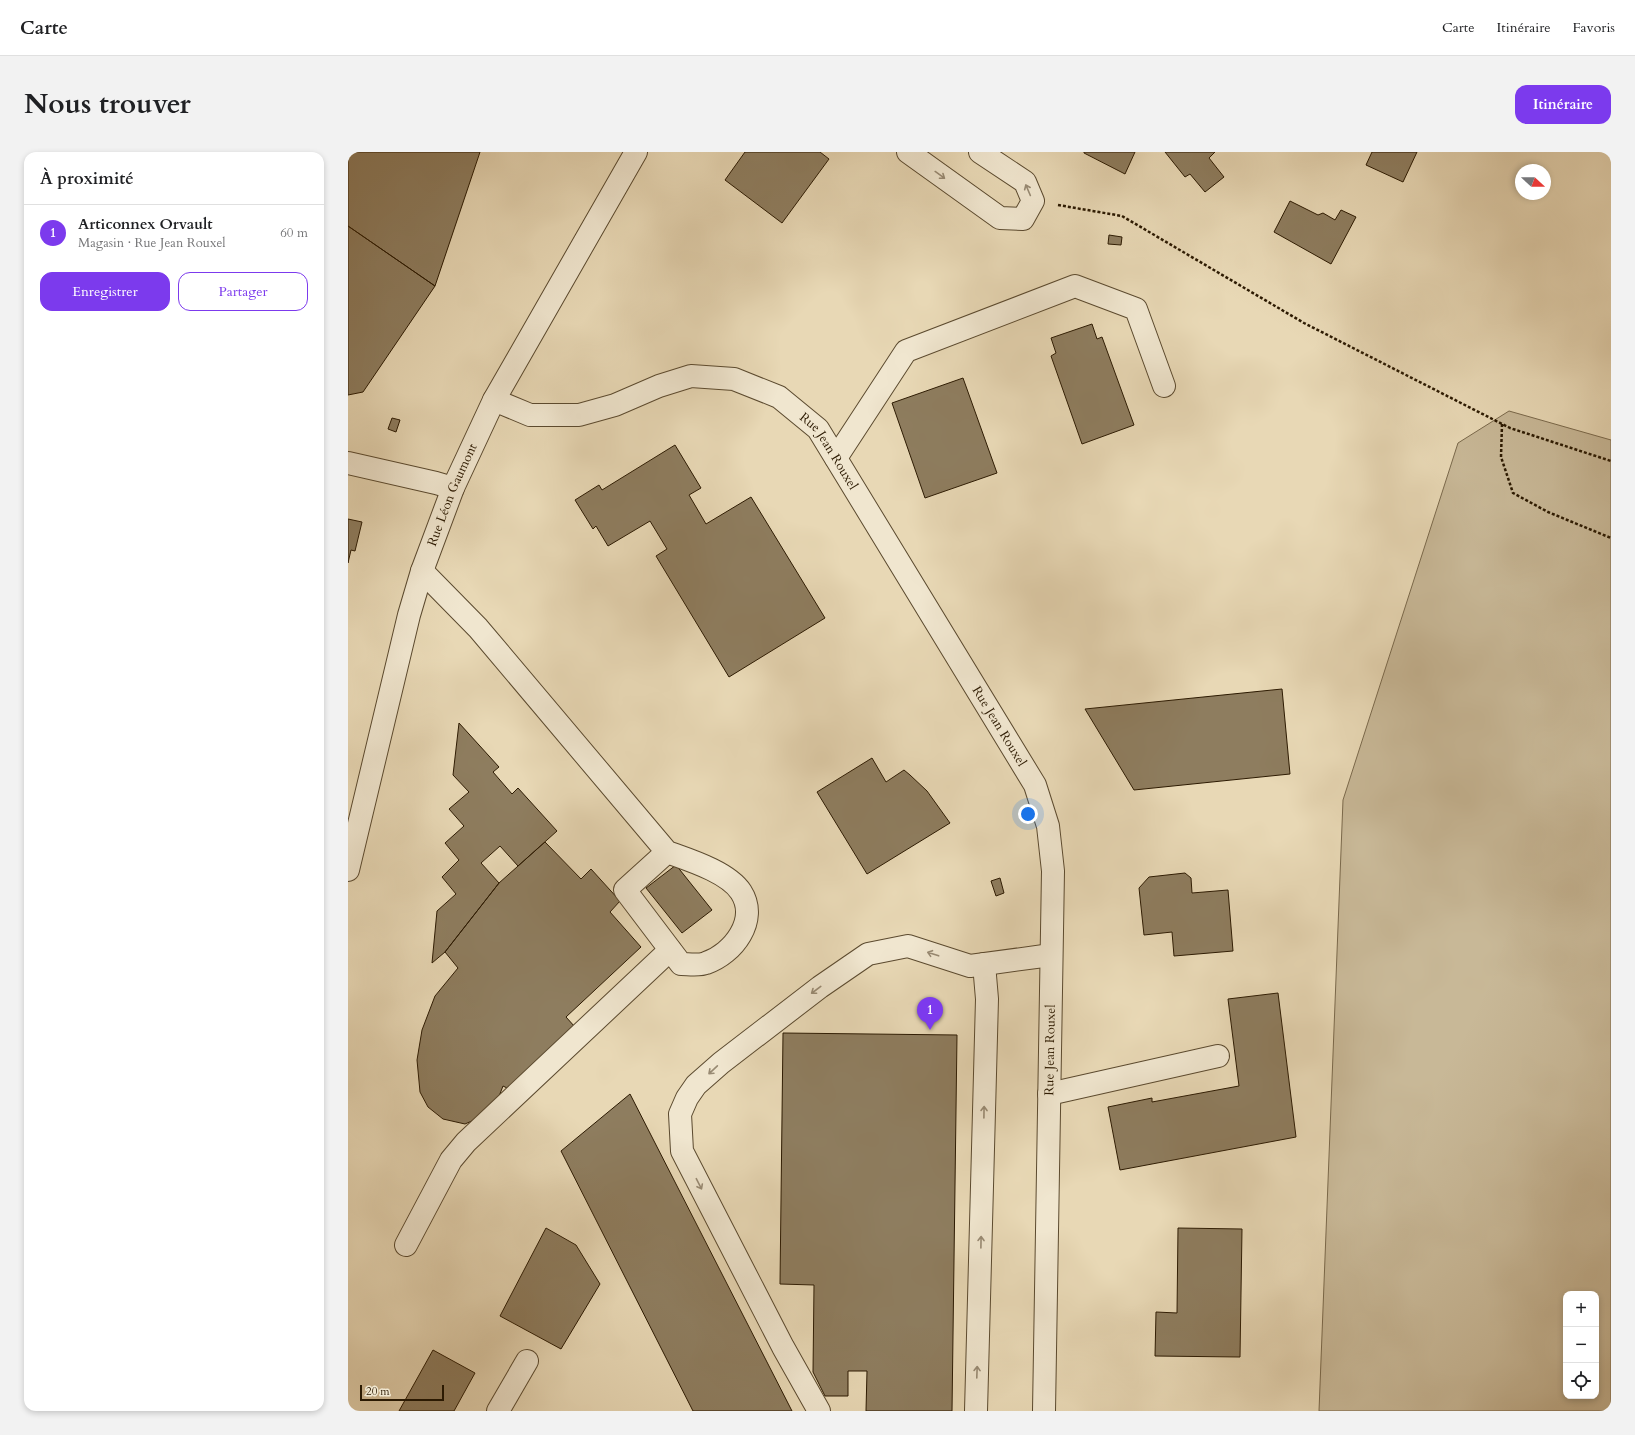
<!DOCTYPE html>
<html lang="fr">
<meta charset="utf-8">
<style>
:root{--surface:#fff;--page:#f2f2f2;--text:#202124;--muted:#757577;--line:#e0e0e0;--accent:#7c3aed}
body{margin:0;font-family:Cardo,serif;background:var(--page);color:var(--text)}
.controls{position:absolute;right:12px;bottom:12px;display:grid;overflow:hidden;border-radius:8px;box-shadow:0 2px 6px #0003}
.controls button{width:36px;height:36px;display:grid;place-items:center;padding:0;border:0;border-bottom:1px solid var(--line);background:var(--surface);color:var(--text);font:20px sans-serif}
.compass{position:absolute;left:1167px;top:12px;width:36px;height:36px;border-radius:50%;background:var(--surface);box-shadow:0 2px 6px #0003;rotate:111deg}
.scale{position:absolute;left:12px;bottom:10px;width:84px;box-sizing:border-box;padding-left:4px;border:2px solid #2c1a02;border-top:0;font-size:11px;line-height:14px;white-space:nowrap;color:#2c1a02;-webkit-text-stroke:3px #f0e6cf;paint-order:stroke}
.you{position:absolute;left:680px;top:662px;width:14px;height:14px;margin:-10px;border:3px solid #fff;border-radius:50%;background:#1a73e8;box-shadow:0 0 0 6px #1a73e833}
.badge{display:grid;place-items:center;width:26px;height:26px;border-radius:50%;background:var(--accent);color:#fff;font-size:13px;font-weight:700}
.pin{position:absolute;translate:-50% -33px;filter:drop-shadow(0 1px 2px #0008)}
.pin::after{content:'';position:absolute;top:21px;width:14px;height:12px;background:inherit;clip-path:polygon(0 0,100% 0,50% 100%)}
.list{margin:0;padding:0;list-style:none}
h2{display:flex;justify-content:space-between;align-items:center;height:52px;margin:0;padding:0 16px;font-size:17px}
h2 small{font-size:13px;font-weight:400;color:var(--muted)}
.list li{display:grid;grid-template-columns:26px 1fr auto;gap:12px;align-items:center;box-sizing:border-box;height:56px;padding:0 16px;border-top:1px solid var(--line)}
.list b{display:block;font-size:15px;white-space:nowrap}
.list p{margin:0;font-size:13px;white-space:nowrap;color:var(--muted)}
.list em{font-size:13px;font-style:normal;color:var(--muted)}
.actions{display:flex;gap:8px;padding:12px 16px}
.actions a{flex:1;padding:9px 0;border:1px solid var(--accent);border-radius:12px;text-align:center;font-size:14px;color:var(--accent)}
.actions .main{background:var(--accent);color:#fff}
.icon{flex:none;width:22px;height:22px;fill:none;stroke:currentColor;stroke-width:2;stroke-linecap:round;stroke-linejoin:round}
.map{position:relative;flex:none;width:1263px;height:1259px;overflow:hidden;border-radius:12px}
header{display:flex;align-items:center;gap:24px;box-sizing:border-box;height:56px;padding:0 20px;background:var(--surface);border-bottom:1px solid var(--line)}
header strong{font-size:19px}
nav{display:flex;gap:22px;margin-inline-start:auto;font-size:14px}
.intro{display:flex;align-items:center;justify-content:space-between;box-sizing:border-box;height:96px;padding:0 24px}
h1{margin:0;font-size:28px}
.button{padding:10px 18px;border-radius:12px;background:var(--accent);color:#fff;font-size:14px;font-weight:700}
main{display:flex;gap:24px;padding:0 24px}
aside{flex:1;background:var(--surface);border-radius:12px;box-shadow:0 2px 6px #0003}
.map>svg:first-child{display:block}
</style>
<header>
<strong>Carte</strong>
<nav><a>Carte</a><a>Itinéraire</a><a>Favoris</a></nav>
</header>
<div class="intro"><h1>Nous trouver</h1><a class="button">Itinéraire</a></div>
<main>
<aside>
<h2>À proximité<small></small></h2>
<ul class="list">
<li><span class="badge">1</span><div><b>Articonnex Orvault</b><p>Magasin · Rue Jean Rouxel</p></div><em>60 m</em></li>
</ul>
<div class="actions"><a class="main">Enregistrer</a><a>Partager</a></div>
</aside>
<div class="map">
<svg width="1263" height="1259" viewBox="0 0 1263 1259">
<rect width="100%" height="100%" fill="#e8d8b5"/>
<filter id="stains"><feTurbulence type="fractalNoise" baseFrequency=".005" numOctaves="4"/><feColorMatrix values="0 0 0 0 .2 0 0 0 0 .09 0 0 0 0 .02 0 0 0 .5 -.17"/></filter>
<radialGradient id="worn" r=".72"><stop offset=".6" stop-color="#630" stop-opacity="0"/><stop offset="1" stop-color="#630" stop-opacity=".3"/></radialGradient>
<path fill="#c8b897" stroke="#7a694c" fill-rule="evenodd" d="M1161,259L1263,288V1259H971L995,648L1110,291ZM1218,1142H1248V1244H1218Z"/>
<path fill="#8e7d5f" stroke="#2c1a02" d="M0,0H132L87,134L0,74Z
M397,0H472L481,7L434,71L377,28Z
M736,0H787L777,22L736,1Z
M817,0H867L861,6L876,25L857,40L842,22L837,25Z
M1024,0H1069L1055,30L1018,13Z
M942,49L970,63L975,61L987,68L993,58L1008,65L983,112L926,80Z
M0,74L87,134L15,240L0,243Z
M761,83L774,85L773,93L760,92Z
M744,172L749,187L754,185L786,273L734,292L703,204L708,201L703,186Z
M615,226L649,321L577,346L544,251Z
M44,266L52,268L48,280L40,277Z
M327,293L353,336L341,343L358,372L403,345L477,466L381,525L308,404L319,397L302,369L260,394L248,374L245,377L227,348L251,333L254,338Z
M0,367L14,370L7,399L3,398L0,411Z
M934,537L942,622L786,638L737,557Z
M111,571L151,615L145,620L164,642L170,636L209,679L170,714L152,694L133,711L151,731L97,800L84,811L89,759L108,742L94,725L111,708L97,691L116,674L101,657L121,640L105,623Z
M524,606L538,630L556,618L562,623L579,639L602,671L519,722L469,640Z
M197,690L233,727L243,717L272,749L262,760L293,795L218,865L227,875L161,937L155,934L148,952L135,964L117,972L95,967L80,955L72,940L69,908L74,878L87,844L110,816L97,800L151,731Z
M328,713L364,758L334,781L298,736Z
M837,721L843,726L844,741L880,738L885,799L826,804L824,780L796,783L791,736L801,725Z
M652,726L656,741L648,744L643,729Z
M930,841L948,985L772,1018L760,955L804,946V950L891,934L880,847Z
M435,881L609,883L604,1259H518L519,1219H500V1244H477L465,1220L466,1133L432,1132Z
M282,942L444,1259H345L213,999Z
M198,1076L228,1093L252,1132L213,1197L152,1164Z
M830,1076L894,1077L892,1205L807,1204L808,1160L829,1161Z
M85,1198L127,1221L106,1259H51Z"/>
<g fill="none" stroke-linecap="round" stroke-linejoin="round">
<defs>
<g id="minor">
<path d="M560,0L652,66L675,67L685,49L677,30L632,0"/>
<path id="s1" d="M146,248L182,263H231L267,253L311,234L343,224L386,227L431,245L470,277L687,633L700,674L705,719L696,1259"/>
<path d="M488,306L558,199L727,134L788,157L816,234"/>
<path d="M0,311L88,331L105,336"/>
<path d="M74,419L130,476L319,700L277,738L333,812C340,812 351,814 358,811C385,802 411,768 393,740C380,720 341,708 319,700"/>
<path id="s2" d="M0,718L61,463L74,419L105,336L146,248L288,0"/>
<path d="M701,942L870,904"/>
<path d="M58,1093L103,1008L118,990L322,798"/>
<path d="M150,1259L179,1209"/>
<path d="M471,1259L435,1195L334,999L332,962L339,946L348,933L373,911L472,835L520,802L560,794L622,814L703,803"/>
<path d="M628,1259L639,847L636,812"/>
</g>
</defs>
<use href="#minor" stroke="#5b4a2f" stroke-width="24"/>
<path stroke="#2c1a02" stroke-width="2.5" stroke-dasharray="3 2" stroke-linecap="butt" d="M710,53L774,64L956,171L1162,276L1263,309
M1154,272L1153,305L1165,341L1200,360L1263,386"/>
<use href="#minor" stroke="#f0e6cf" stroke-width="22"/>
</g>
<defs><path id="oneway-shaft" d="M-6 0H5M1.5-3L5.5 0L1.5 3" fill="none" stroke-width="1.6" stroke-linecap="round" stroke-linejoin="round"/></defs>
<g stroke="#988a73">
<use href="#oneway-shaft" transform="translate(592 23) rotate(36)"/>
<use href="#oneway-shaft" transform="translate(680 38) rotate(-113)"/>
<use href="#oneway-shaft" transform="translate(585 802) rotate(-162)"/>
<use href="#oneway-shaft" transform="translate(468 838) rotate(143)"/>
<use href="#oneway-shaft" transform="translate(365 918) rotate(137)"/>
<use href="#oneway-shaft" transform="translate(636 960) rotate(-89)"/>
<use href="#oneway-shaft" transform="translate(351 1032) rotate(63)"/>
<use href="#oneway-shaft" transform="translate(633 1090) rotate(-89)"/>
<use href="#oneway-shaft" transform="translate(629 1220) rotate(-88)"/>
</g>
<g text-anchor="middle" dominant-baseline="central" stroke-width="3.5" stroke-linejoin="round" paint-order="stroke">
<g font-size="13" fill="#2c1a02" stroke="#f0e6cf">
<text stroke="none"><textPath href="#s1" startOffset="373">Rue Jean Rouxel</textPath></text>
<text stroke="none"><textPath href="#s2" startOffset="390">Rue Léon Gaumont</textPath></text>
<text stroke="none"><textPath href="#s1" startOffset="697">Rue Jean Rouxel</textPath></text>
<text transform="translate(702 898) rotate(-89)">Rue Jean Rouxel</text>
</g>
</g>
<rect width="100%" height="100%" filter="url(#stains)"/>
<rect width="100%" height="100%" fill="url(#worn)"/>
</svg>
<div class="controls">
<button>+</button>
<button>−</button>
<button><svg class="icon" aria-label="locate" viewBox="0 0 24 24"><circle cx="12" cy="12" r="6"/><path d="M12 2v4M12 18v4M2 12h4M18 12h4"/></svg></button>
</div>
<svg class="compass" viewBox="-18 -18 36 36"><path d="M0-13l5 13h-10z" fill="#e53935"/><path d="M0 13l5-13h-10z" fill="#757577"/></svg>
<div class="scale">20 m</div>
<div class="you"></div>
<div class="pin badge" style="left:582px;top:878px">1</div>
</div>
</main>
